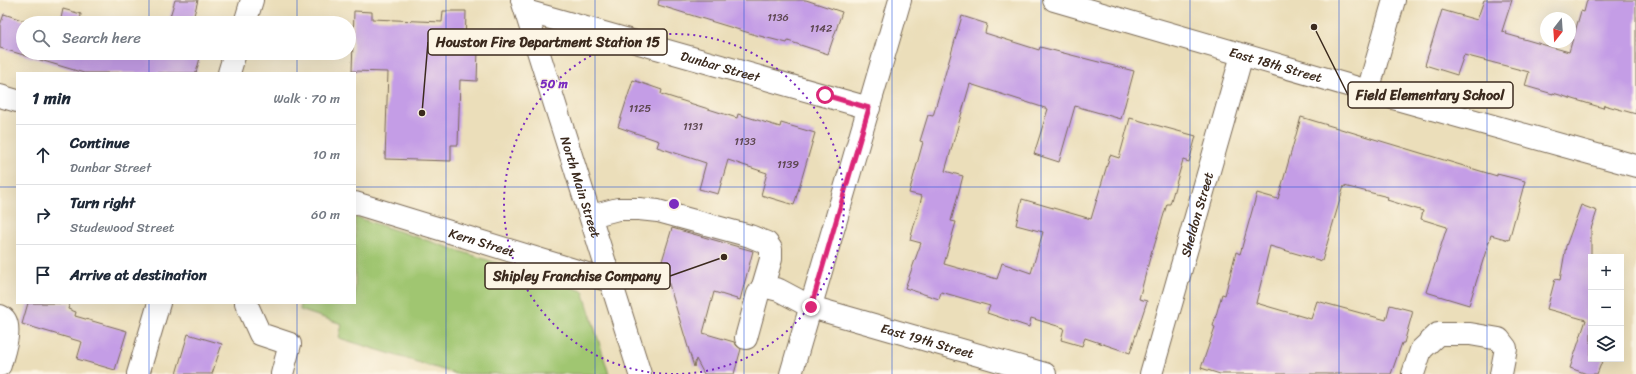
<!DOCTYPE html>
<meta charset="utf-8">
<style>
:root{--surface:#fff;--page:#f6f6f7;--text:#1f2937;--muted:#747a83;--line:#e0e1e3}
body{margin:0;font-family:Sriracha,sans-serif;background:var(--page);color:var(--text)}
.controls{position:absolute;right:12px;bottom:12px;display:grid;overflow:hidden;border-radius:0px;box-shadow:0 4px 16px #0002}
.controls button{width:36px;height:36px;display:grid;place-items:center;padding:0;border:0;border-bottom:1px solid var(--line);background:var(--surface);color:var(--text);font:20px sans-serif}
.compass{position:absolute;left:1540px;top:12px;width:36px;height:36px;border-radius:50%;background:var(--surface);box-shadow:0 4px 16px #0002;rotate:197deg}
.stop{position:absolute;width:12px;height:12px;margin:-9px;border:3px solid #db2777;border-radius:50%;background:#fff}
.stop.end{background:#db2777;border-color:#fff;box-shadow:0 1px 4px #0008}
.list{margin:0;padding:0;list-style:none}
h2{display:flex;justify-content:space-between;align-items:center;height:52px;margin:0;padding:0 16px;font-size:17px}
h2 small{font-size:13px;font-weight:400;color:var(--muted)}
.list li{display:grid;grid-template-columns:26px 1fr auto;gap:12px;align-items:center;box-sizing:border-box;height:60px;padding:0 16px;border-top:1px solid var(--line)}
.list b{display:block;font-size:15px;white-space:nowrap}
.list p{margin:0;font-size:13px;white-space:nowrap;color:var(--muted)}
.list em{font-size:13px;font-style:normal;color:var(--muted)}
.icon{flex:none;width:22px;height:22px;fill:none;stroke:currentColor;stroke-width:2;stroke-linecap:round;stroke-linejoin:round}
.map{position:relative;flex:none;width:1636px;height:374px;overflow:hidden}
.search{position:absolute;background:var(--surface);box-shadow:0 4px 16px #0002;left:16px;top:16px;width:340px;height:44px;display:flex;align-items:center;gap:10px;box-sizing:border-box;padding:0 14px;border-radius:22px;color:var(--muted);font-size:15px}
.panel{position:absolute;background:var(--surface);box-shadow:0 4px 16px #0002;left:16px;top:72px;width:340px;height:232px;border-radius:0px}
.map>svg:first-child{display:block}
</style>
<div class="map">
<svg width="1636" height="374" viewBox="0 0 1636 374">
<rect width="100%" height="100%" fill="#fcf5e5"/>
<filter id="ink" filterUnits="userSpaceOnUse"><feTurbulence type="fractalNoise" baseFrequency=".025" numOctaves="2"/><feDisplacementMap in="SourceGraphic" scale="8" xChannelSelector="R" yChannelSelector="G"/><feConvolveMatrix kernelMatrix="1 2 1 2 8 2 1 2 1" color-interpolation-filters="sRGB"/></filter>
<filter id="wash" filterUnits="userSpaceOnUse"><feTurbulence type="fractalNoise" baseFrequency=".012" numOctaves="4" result="noise"/><feDisplacementMap in="SourceGraphic" scale="16" xChannelSelector="R" yChannelSelector="G"/><feGaussianBlur stdDeviation="0.9" result="paint"/><feColorMatrix in="noise" values="0 0 0 0 0 0 0 0 0 0 0 0 0 0 0 0 0 1.4 0 .05"/><feComposite in="paint" operator="in"/></filter>
<g filter="url(#wash)">
<rect width="100%" height="100%" fill="#ebdeba"/>
<path fill="#a0c671" stroke="#6e7848" d="M355,217L583,291L609,374H456L339,338L342,324L300,310L301,303H355Z"/>
<g id="blocks">
<path fill="#c49de6" d="M175,0H198L192,23H168Z
M659,0H806L842,12L828,54L788,41L787,43L756,35L658,5Z
M1484,0H1512L1502,31L1507,32L1506,34L1569,52L1581,11L1584,12L1587,0H1636V114L1604,105L1603,108L1553,93V94L1525,86L1529,72L1464,55L1457,75L1425,65L1442,10L1477,20Z
M63,9L81,14L80,23H60Z
M354,11L372,12V19L442,22L443,11H466L465,49H478L477,81L460,80L458,145H451V161L385,159L388,72L352,71Z
M4,14L31,23H23V53H181L200,58L196,73H84L0,48V25Z
M962,16L987,24L985,33L1039,50L1040,47L1134,71L1121,119L1075,106L1059,162L1034,154L1048,109L970,84L945,171L963,176L951,221L956,222L944,264L997,279L1002,263L1031,273L1043,232L1016,225L1022,199L1091,219L1110,155L1119,158L1130,118L1196,136L1189,162L1183,160L1170,204H1167L1153,250H1152L1139,299L1147,301L1130,353L1085,338L1082,346L1061,340L1064,328L1031,318L1029,327L987,313L990,306L941,292L939,299L905,288L921,243L910,240L922,196L909,193L923,142L920,141L928,115L933,116Z
M633,80L662,90L661,94L737,118L738,114L780,127L781,123L815,133L794,205L761,195L767,173L728,160L718,194L699,189L706,163L657,147L659,141L618,127Z
M1301,117L1497,176V174L1525,181L1509,240L1491,235L1469,305L1426,292L1447,227L1421,219L1423,211L1387,200L1388,197L1344,186L1322,261L1270,246L1256,303L1311,319L1317,301L1386,320L1390,305L1413,311L1404,343H1402L1391,374H1220L1201,368L1215,327L1213,326L1222,294L1225,295L1236,252L1240,254L1257,193L1278,199Z
M1581,205L1597,211L1591,229V359H1603L1597,374H1587L1570,368L1586,320L1547,309L1555,279L1560,280L1566,246Z
M672,228L753,251L740,300L714,292L703,333L734,342L737,346L741,349L734,374H704L696,359L694,367L662,261Z
M28,303H70L68,309L76,312L75,316L127,331L115,370L77,359L82,342L22,324Z
M188,334L222,344L212,374H176Z"/>
</g>
</g>
<g filter="url(#ink)">
<use href="#blocks" fill-opacity="0" stroke="#796955" stroke-width="1"/>
<g fill="none" stroke-linecap="round" stroke-linejoin="round">
<defs>
<g id="minor">
<path id="s1" d="M1054,0L1368,91L1636,166"/>
<path id="s2" d="M526,11L869,108"/>
<path d="M245,23L252,0"/>
<path d="M229,73L235,53"/>
<path d="M1368,91L1394,0"/>
<path d="M0,96L17,101"/>
<path id="s3" d="M355,203L610,281"/>
<path id="s4" d="M591,216L618,209H639L658,211L750,236L767,243L771,249V259L763,286L779,290L811,307L1045,374"/>
<path d="M246,303L260,334L290,344L282,374"/>
<path d="M0,316C15,322 3,353 0,365"/>
<path d="M746,338L758,294L763,286"/>
<path d="M138,374L159,303"/>
<path id="s5" d="M1151,374L1242,55"/>
<path d="M1413,374L1421,350L1438,334H1470L1499,339L1506,348L1501,374"/>
</g>
<g id="major">
<path id="s6" d="M522,0L640,374"/>
<path d="M791,374L900,0"/>
</g>
</defs>
<use href="#minor" stroke="#796955" stroke-width="24"/>
<use href="#major" stroke="#796955" stroke-width="24"/>
<use href="#minor" stroke="#fff" stroke-width="22"/>
<use href="#major" stroke="#fff" stroke-width="22"/>
</g>
</g>
<g fill="none" stroke-linecap="round" stroke-linejoin="round" filter="url(#ink)">
<path stroke="#db2777" stroke-width="5" d="M811,307L869,108L825,95"/>
</g>
<path fill="none" stroke="#1d4ed8" stroke-width="1" stroke-opacity="0.55" d="M149,0V23M297,0V23M446,0V374M595,0V374M744,0V374M892,0V374M1041,0V374M1190,0V374M1339,0V374M1487,0V374M149,53V73M297,53V73M0,187H17M355,187H1636M149,303V374M297,303V374"/>
<path fill="none" stroke="#7b2cbf" stroke-width="2" stroke-dasharray="2 4" d="M673 374A170 170 0 1 1 675 374"/>
<g text-anchor="middle" dominant-baseline="central" stroke-width="3" stroke-linejoin="round" paint-order="stroke">
<g font-size="11" fill="#5d4750">
<text x="778" y="17">1136</text>
<text x="821" y="28">1142</text>
<text x="640" y="108">1125</text>
<text x="693" y="126">1131</text>
<text x="745" y="141">1133</text>
<text x="788" y="164">1139</text>
</g>
<g font-size="13" fill="#3b2a1e" stroke="#fcf5e5">
<text stroke="none"><textPath href="#s1" startOffset="231">East 18th Street</textPath></text>
<text stroke="none"><textPath href="#s2" startOffset="202">Dunbar Street</textPath></text>
<text stroke="none"><textPath href="#s6" startOffset="196">North Main Street</textPath></text>
<text stroke="none"><textPath href="#s5" startOffset="166">Sheldon Street</textPath></text>
<text stroke="none"><textPath href="#s3" startOffset="133">Kern Street</textPath></text>
<text stroke="none"><textPath href="#s4" startOffset="401">East 19th Street</textPath></text>
</g>
</g>
<circle cx="674" cy="204" r="6" fill="#7b2cbf" stroke="#fcf5e5" stroke-width="2"/>
<g font-size="12" text-anchor="middle" font-weight="bold" fill="#7b2cbf" stroke="#fcf5e5" stroke-width="3" stroke-linejoin="round" paint-order="stroke">
<text x="554" y="88">50 m</text>
</g>
<path fill="none" stroke="#3b2a1e" stroke-width="1.5" d="M422 113L428 42M1314 27L1348 95M724 257L670 276"/>
<g fill="#3b2a1e" stroke="#fcf5e5" stroke-width="1.5">
<circle cx="422" cy="113" r="4"/>
<circle cx="1314" cy="27" r="4"/>
<circle cx="724" cy="257" r="4"/>
</g>
<g fill="#fcf5e5" stroke="#3b2a1e" stroke-width="1.5">
<rect x="428" y="29" width="239" height="26" rx="4"/>
<rect x="1348" y="82" width="165" height="26" rx="4"/>
<rect x="485" y="263" width="185" height="26" rx="4"/>
</g>
<g font-size="14" text-anchor="middle" font-weight="bold" fill="#3b2a1e">
<text x="548" y="47">Houston Fire Department Station 15</text>
<text x="1430" y="100">Field Elementary School</text>
<text x="577" y="281">Shipley Franchise Company</text>
</g>
</svg>
<div class="controls">
<button>+</button>
<button>−</button>
<button><svg class="icon" aria-label="layers" viewBox="0 0 24 24"><path d="M12 4l9 5-9 5-9-5zM3 14l9 5 9-5"/></svg></button>
</div>
<svg class="compass" viewBox="-18 -18 36 36"><path d="M0-13l5 13h-10z" fill="#e53935"/><path d="M0 13l5-13h-10z" fill="#747a83"/></svg>
<div class="stop" style="left:825px;top:95px"></div>
<div class="stop end" style="left:811px;top:307px"></div>
<div class="search"><svg class="icon" aria-label="search" viewBox="0 0 24 24"><circle cx="10" cy="10" r="6"/><path d="M15 15l6 6"/></svg>Search here</div>
<section class="panel">
<h2>1 min<small>Walk · 70 m</small></h2>
<ul class="list">
<li><svg class="icon" aria-label="ahead" viewBox="0 0 24 24"><path d="M12 20V5M6 11l6-6 6 6"/></svg><div><b>Continue</b><p>Dunbar Street</p></div><em>10 m</em></li>
<li><svg class="icon" aria-label="right" viewBox="0 0 24 24"><path d="M7 20v-9h11M14 6l5 5-5 5"/></svg><div><b>Turn right</b><p>Studewood Street</p></div><em>60 m</em></li>
<li><svg class="icon" aria-label="arrive" viewBox="0 0 24 24"><path d="M6 21V4h12l-3 4 3 4H6"/></svg><div><b>Arrive at destination</b></div></li>
</ul>
</section>
</div>
